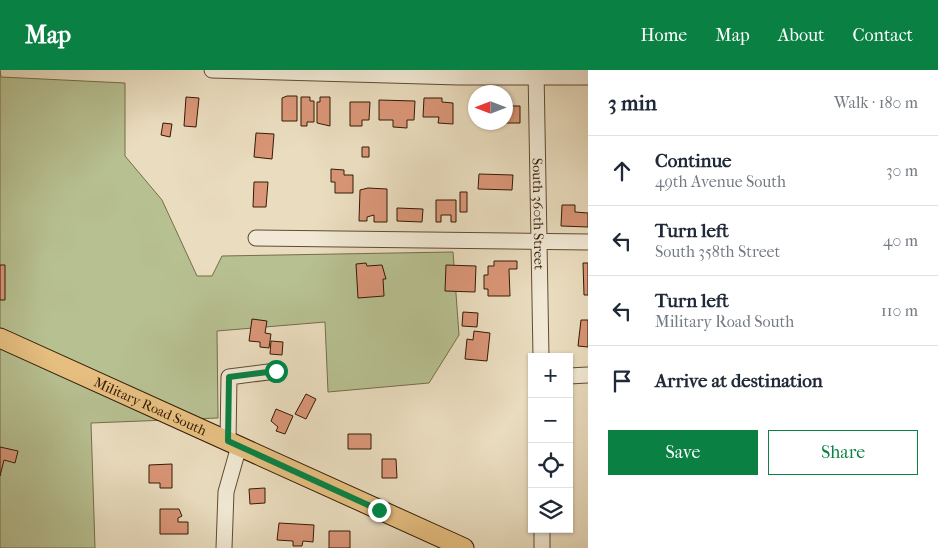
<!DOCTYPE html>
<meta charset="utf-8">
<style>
:root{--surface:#fff;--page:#f6f6f7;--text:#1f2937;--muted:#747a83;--line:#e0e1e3;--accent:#0b8043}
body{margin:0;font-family:"IM FELL French Canon",serif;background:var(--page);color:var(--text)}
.controls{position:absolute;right:15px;bottom:15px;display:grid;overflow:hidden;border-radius:0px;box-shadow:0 1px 4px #0004}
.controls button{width:45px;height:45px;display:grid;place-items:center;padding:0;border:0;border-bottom:1px solid var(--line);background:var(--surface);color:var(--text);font:25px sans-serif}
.compass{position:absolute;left:468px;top:15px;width:45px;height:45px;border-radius:50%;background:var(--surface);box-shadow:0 1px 4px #0004;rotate:270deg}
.stop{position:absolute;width:15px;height:15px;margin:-11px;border:4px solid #0b8043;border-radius:50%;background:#fff}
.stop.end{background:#0b8043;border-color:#fff;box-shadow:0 1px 5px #0008}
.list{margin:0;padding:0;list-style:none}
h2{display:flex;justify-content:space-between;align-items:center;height:65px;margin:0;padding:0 20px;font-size:21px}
h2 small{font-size:16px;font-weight:400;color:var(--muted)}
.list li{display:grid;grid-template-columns:32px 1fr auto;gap:15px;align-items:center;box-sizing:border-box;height:70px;padding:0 20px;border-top:1px solid var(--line)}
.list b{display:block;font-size:19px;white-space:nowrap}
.list p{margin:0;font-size:16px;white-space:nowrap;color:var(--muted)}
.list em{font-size:16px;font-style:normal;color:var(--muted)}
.actions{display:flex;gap:10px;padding:15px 20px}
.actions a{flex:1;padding:11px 0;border:1px solid var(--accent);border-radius:0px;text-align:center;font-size:18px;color:var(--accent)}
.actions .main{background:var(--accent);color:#fff}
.icon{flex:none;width:28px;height:28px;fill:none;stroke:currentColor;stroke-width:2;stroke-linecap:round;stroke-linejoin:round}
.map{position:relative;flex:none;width:588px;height:478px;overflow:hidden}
header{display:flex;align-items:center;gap:30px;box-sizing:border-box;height:70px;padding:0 25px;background:var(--accent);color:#fff}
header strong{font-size:24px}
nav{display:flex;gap:28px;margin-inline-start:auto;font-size:18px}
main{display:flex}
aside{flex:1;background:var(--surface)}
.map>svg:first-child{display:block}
</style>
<header>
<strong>Map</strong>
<nav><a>Home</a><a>Map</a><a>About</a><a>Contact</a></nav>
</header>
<main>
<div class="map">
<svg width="588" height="478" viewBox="0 0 588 478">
<rect width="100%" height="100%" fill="#eaddbf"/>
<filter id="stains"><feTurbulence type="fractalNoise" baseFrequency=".004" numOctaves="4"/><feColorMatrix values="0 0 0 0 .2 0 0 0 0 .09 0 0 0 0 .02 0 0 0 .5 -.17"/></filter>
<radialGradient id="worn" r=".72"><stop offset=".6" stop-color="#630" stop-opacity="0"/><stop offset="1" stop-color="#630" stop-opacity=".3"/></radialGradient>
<path fill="#b7c091" stroke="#756d4a" d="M0,0L1,7L125,13V86L162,130L197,206H212L222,186L453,182L459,265L429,313L328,322L325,252L217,261L218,348L91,353L95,478H0Z"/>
<path fill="#da9678" stroke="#331a03" d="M287,26H297V51H282V28Z
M186,27L199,28L196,57L184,56Z
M301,27H310V31H314V52H307V56H301Z
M320,27H330V56L317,53V32H320Z
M424,28H442V32L453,33V54L438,53L439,47H423Z
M379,30L415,31L414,50H407V58L393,57V50H379Z
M350,32H370L369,50H362V56H350Z
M506,36H520V53H484L506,52Z
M163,53L172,54L170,67L161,65Z
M256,63L274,64L272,89L254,87Z
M362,77H369V87H362Z
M331,99L344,100V105H353V123H335V112H331Z
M479,104L513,105L512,120L478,119Z
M254,112H268L266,137H253Z
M368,118L387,119V152H374V145L367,147V151H359L360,120Z
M460,122H467V142H460Z
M436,130H456V152H451V145H441V152H436Z
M562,135H575V142L588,143V157L561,156Z
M397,138L423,139L422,152L397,151Z
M494,191H517V199H509L510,226H488V219H484V205H488V196H494Z
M366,193L367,196L382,195L386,209H383L384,226L358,228L356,194Z
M583,193H588V225H584Z
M0,195H5V230H0Z
M446,195L476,196L475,222L445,221Z
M463,242L478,243L477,257L462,256Z
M252,249L267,251L265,263L271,264L269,278L260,277V272L249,271Z
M581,250H588V277L578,276Z
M474,261L490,263L487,291L465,289L467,269L473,270Z
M271,271L283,272L282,285L270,284Z
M269,303L282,304L281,311L269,310Z
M306,324L316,329L306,349L295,344Z
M276,339L293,346L285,364L276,361L278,357L271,351Z
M348,364H371V379H348Z
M0,377L18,381L15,393L4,390L0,406Z
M382,389H396L397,408H382Z
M172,394V418H160V413H149V395Z
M265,418V433L250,434L249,419Z
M160,439H179L182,446L178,448V452H188V464H160Z
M279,453L314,455L313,472L303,471L302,476H293V471L277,470Z
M329,461H350V478H329Z"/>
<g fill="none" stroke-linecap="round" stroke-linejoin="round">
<defs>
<g id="minor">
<path d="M212,0L459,7H588"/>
<path id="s1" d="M536,0L541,287"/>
<path d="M256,168L588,172"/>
<path d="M569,306L588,305"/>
<path d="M228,371L229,307L276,301"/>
<path d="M542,459V478"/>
<path d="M224,478L226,422L239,376"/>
</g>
<g id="major">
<path id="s2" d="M0,268L464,478"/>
</g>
</defs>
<use href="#minor" stroke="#614b32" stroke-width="17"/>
<use href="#major" stroke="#331a03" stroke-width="21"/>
<use href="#minor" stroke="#f1e9d5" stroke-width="15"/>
<use href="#major" stroke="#e5be80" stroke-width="19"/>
</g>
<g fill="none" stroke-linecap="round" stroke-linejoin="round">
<path stroke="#0b8043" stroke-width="6" d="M276,301L229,307L228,371L379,440"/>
</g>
<g text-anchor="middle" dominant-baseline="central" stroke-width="4" stroke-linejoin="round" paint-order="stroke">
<g font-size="14" fill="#331a03" stroke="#f1e9d5">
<text stroke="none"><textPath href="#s1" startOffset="144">South 360th Street</textPath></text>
<text stroke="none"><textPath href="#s2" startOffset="165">Military Road South</textPath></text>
</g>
</g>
<rect width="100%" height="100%" filter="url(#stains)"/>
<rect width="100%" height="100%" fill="url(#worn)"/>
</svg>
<div class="controls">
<button>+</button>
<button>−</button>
<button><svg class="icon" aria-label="locate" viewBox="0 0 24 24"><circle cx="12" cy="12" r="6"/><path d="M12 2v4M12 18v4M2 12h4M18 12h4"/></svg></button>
<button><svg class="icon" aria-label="layers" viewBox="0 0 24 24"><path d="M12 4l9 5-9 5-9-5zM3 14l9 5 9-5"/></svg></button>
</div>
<svg class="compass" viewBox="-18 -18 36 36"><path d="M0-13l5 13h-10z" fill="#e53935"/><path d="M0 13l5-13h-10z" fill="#747a83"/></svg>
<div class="stop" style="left:276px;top:301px"></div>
<div class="stop end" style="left:379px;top:440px"></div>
</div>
<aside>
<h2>3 min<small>Walk · 180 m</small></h2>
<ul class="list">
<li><svg class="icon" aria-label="ahead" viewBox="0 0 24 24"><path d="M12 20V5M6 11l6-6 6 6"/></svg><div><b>Continue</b><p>49th Avenue South</p></div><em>30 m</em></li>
<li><svg class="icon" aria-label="left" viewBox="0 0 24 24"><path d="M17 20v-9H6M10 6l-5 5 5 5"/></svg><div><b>Turn left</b><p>South 358th Street</p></div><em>40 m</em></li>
<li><svg class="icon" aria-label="left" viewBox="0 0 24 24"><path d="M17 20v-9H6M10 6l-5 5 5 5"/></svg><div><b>Turn left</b><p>Military Road South</p></div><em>110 m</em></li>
<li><svg class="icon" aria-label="arrive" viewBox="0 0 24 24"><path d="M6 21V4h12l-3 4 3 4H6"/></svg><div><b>Arrive at destination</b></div></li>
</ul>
<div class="actions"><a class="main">Save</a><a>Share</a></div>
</aside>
</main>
